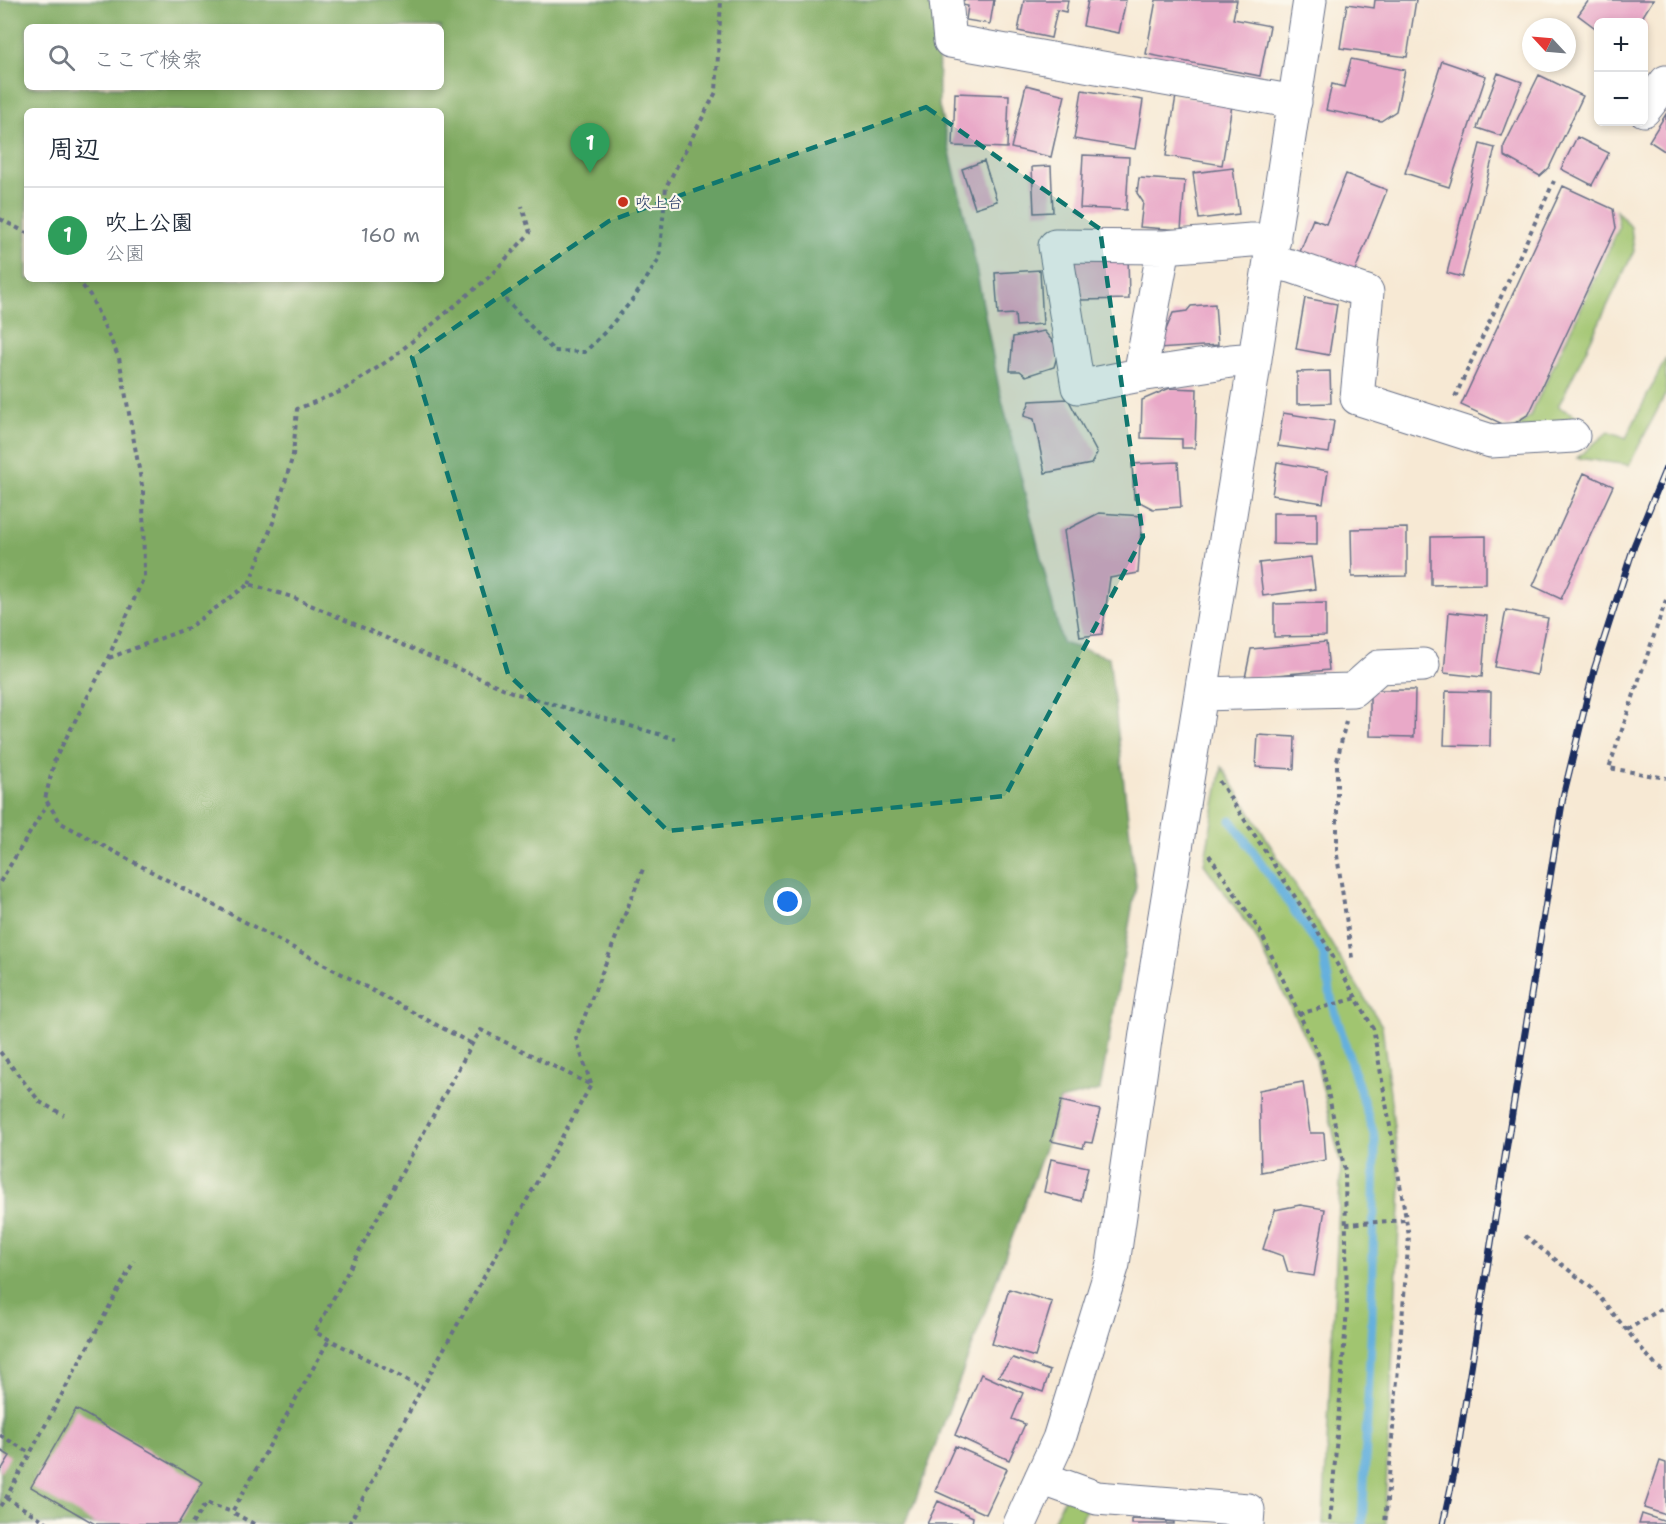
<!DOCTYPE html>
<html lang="ja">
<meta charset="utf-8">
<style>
:root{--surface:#fff;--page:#f2f2f3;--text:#1f2937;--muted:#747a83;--line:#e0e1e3;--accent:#d93025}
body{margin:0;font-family:"Shantell Sans","Klee One",sans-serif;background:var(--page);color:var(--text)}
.controls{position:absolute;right:18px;top:18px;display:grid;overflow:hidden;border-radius:9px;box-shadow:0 3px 9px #0003}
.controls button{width:54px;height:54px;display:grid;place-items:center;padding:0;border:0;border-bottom:2px solid var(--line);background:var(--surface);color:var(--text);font:30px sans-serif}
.compass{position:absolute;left:1522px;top:18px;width:54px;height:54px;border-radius:50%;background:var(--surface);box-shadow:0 3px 9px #0003;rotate:296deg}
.you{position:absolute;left:788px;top:902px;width:21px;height:21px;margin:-15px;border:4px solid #fff;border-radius:50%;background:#1a73e8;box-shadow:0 0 0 9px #1a73e833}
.badge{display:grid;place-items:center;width:39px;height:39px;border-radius:50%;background:var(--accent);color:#fff;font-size:20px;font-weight:700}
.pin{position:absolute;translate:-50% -50px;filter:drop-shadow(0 2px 3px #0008)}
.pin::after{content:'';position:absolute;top:32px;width:21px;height:18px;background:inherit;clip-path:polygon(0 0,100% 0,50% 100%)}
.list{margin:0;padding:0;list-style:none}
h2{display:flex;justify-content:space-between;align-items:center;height:78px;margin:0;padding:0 24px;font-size:26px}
h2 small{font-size:20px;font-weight:400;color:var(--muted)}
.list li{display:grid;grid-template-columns:39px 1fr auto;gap:18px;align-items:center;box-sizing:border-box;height:96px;padding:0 24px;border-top:2px solid var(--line)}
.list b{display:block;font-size:22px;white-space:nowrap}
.list p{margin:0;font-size:20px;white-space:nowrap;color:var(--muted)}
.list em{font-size:20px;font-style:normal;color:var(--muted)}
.icon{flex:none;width:33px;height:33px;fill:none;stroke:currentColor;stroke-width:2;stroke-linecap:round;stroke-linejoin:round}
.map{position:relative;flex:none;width:1666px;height:1524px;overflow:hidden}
.search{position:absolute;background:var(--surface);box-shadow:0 3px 9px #0003;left:24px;top:24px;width:420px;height:66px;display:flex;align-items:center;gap:15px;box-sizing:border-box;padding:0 21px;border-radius:9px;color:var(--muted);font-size:22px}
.panel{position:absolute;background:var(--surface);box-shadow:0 3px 9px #0003;left:24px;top:108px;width:420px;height:174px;border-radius:9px}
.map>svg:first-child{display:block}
</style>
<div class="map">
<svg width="1666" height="1524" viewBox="0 0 1666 1524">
<rect width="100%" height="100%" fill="#fbf7ec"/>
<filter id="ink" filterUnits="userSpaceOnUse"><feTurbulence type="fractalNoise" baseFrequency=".0167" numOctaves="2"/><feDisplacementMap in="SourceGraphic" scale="12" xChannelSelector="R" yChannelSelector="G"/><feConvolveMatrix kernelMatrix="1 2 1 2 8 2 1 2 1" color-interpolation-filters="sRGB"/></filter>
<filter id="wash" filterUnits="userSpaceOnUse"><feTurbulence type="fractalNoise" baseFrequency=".008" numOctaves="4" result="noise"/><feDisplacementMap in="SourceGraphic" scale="24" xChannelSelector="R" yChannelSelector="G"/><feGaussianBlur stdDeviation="1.35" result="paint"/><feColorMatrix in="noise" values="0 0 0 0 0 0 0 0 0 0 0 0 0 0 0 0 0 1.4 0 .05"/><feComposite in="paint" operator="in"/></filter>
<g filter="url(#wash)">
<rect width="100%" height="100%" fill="#f7e9d4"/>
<path fill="#a1c56f" stroke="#5e7a66" stroke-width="1.5" d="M1616,210L1631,227L1634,251L1558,407L1581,418L1573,431L1516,429L1530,416L1619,228Z
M1666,358V393L1629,465L1577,458L1609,431L1626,438Z
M1222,767L1382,1026L1401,1186L1385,1510L1386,1524H1323L1341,1164L1316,1060L1255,935L1204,864Z
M1066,1494L1088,1504L1080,1524H1052Z"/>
<path fill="#80aa62" stroke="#4e6c60" stroke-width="1.5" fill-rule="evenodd" d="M0,0H938L939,106L970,237L999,388L1062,643L1109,657L1136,886L1100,1090L1060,1100L1048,1140L914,1504L904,1524H0ZM27,27H441V87H27ZM27,111H441V279H27Z"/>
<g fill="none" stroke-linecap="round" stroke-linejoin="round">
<path stroke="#65b0dd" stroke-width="9" d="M1231,820L1323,952L1332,1003L1375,1138L1372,1318L1362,1524"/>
</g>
<g id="blocks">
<path fill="#e9a9c8" d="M958,0H994L990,24L966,20L968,6L957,4Z
M1024,0H1068L1066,12L1057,10L1051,38L1018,31Z
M1088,0H1126L1119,33L1083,26Z
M1156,0H1237L1233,19L1270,26L1260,76L1146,54Z
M1375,0H1416L1407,57L1340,48L1347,4L1374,8Z
M1589,0H1653L1643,16L1647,29L1644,33V22H1598V30L1578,15Z
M1351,59L1405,70L1396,111L1381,121L1326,110L1332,84L1344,87Z
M1442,61L1486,76L1449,187L1405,173Z
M1498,73L1522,82L1501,136L1477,128Z
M1539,75L1583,96L1549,168L1540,176L1504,156V146Z
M1026,85L1065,95L1051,157L1011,148Z
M1082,90L1143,100L1135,149L1074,139Z
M955,93L1009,95L1007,148L953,146Z
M1176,96L1232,105L1222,165L1166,156Z
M1666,114V152L1649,141Z
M1577,137L1609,153L1592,185L1561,169Z
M1480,144L1495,148L1462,277L1447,273Z
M1083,155L1129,157L1126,210L1080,208Z
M984,161L997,201L975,208L962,169Z
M1051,166L1053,212L1034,213L1032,167Z
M1233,168L1239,214L1199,219L1193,173Z
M1346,174L1387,190L1352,278L1298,257L1313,219L1326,224Z
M1139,178L1185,181L1181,230L1140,227L1143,202L1137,193Z
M1563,186L1613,209L1616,228L1529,414L1509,427L1461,405Z
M1128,255L1129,299L1081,300L1070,256Z
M1040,270L1043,324L1016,326L1015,314L998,315L995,273Z
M1305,298L1337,304L1329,355L1296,349Z
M1215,304L1218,345L1158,349L1173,313L1187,311L1191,306Z
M1044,331L1059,349L1054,367L1026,376L1020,371H1010L1013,337Z
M1330,371L1331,403L1297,404V372Z
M1170,388L1197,389L1195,448H1182V439L1141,438L1142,400Z
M1068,399L1097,453L1091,464L1045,473L1034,419L1024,416L1030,401Z
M1283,413L1334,421L1329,453L1278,446Z
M1178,462L1181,507L1153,509L1134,499L1132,464Z
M1277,462L1328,471L1323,503L1272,495Z
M1584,473L1613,486L1561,599L1533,586Z
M1099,513L1142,516L1138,573L1110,578L1102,634L1080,637L1064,531Z
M1273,513H1317V545L1273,544Z
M1407,528V576L1352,577L1351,529Z
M1486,536V584L1431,585V537Z
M1311,557L1315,589L1263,596L1259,563Z
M1326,603V636L1274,637V604Z
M1506,610L1548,618L1537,675L1495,667Z
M1449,612L1487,616L1482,677L1444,673Z
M1326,642L1329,670L1245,678L1251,649Z
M1370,690H1415L1414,737L1370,736Z
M1446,691L1491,692L1490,746L1444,745Z
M1258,735L1295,737L1294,769L1256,767Z
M1303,1082L1310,1133H1324L1326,1160L1261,1172L1259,1090Z
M1061,1101L1100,1110L1092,1143L1085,1142L1083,1148L1051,1141Z
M1051,1159L1088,1167L1081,1201L1044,1192Z
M1300,1205L1325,1209L1314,1276L1288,1272L1283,1256L1263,1249L1275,1210Z
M1009,1289L1052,1302L1035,1357L992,1344Z
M1013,1358L1050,1371L1043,1392L998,1376Z
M981,1374L1023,1393L1012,1419L1025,1424L1009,1460L955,1435Z
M76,1409L203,1482L178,1524H95L31,1487Z
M955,1446L1007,1469L986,1514L935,1491Z
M0,1450L10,1456L0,1472Z
M1660,1461L1666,1463V1515L1644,1508Z
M938,1501L973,1517L972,1524H927Z
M1642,1514L1666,1522V1524H1639Z
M1132,1519L1174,1522V1524H1132Z"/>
</g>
</g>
<g filter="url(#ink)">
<use href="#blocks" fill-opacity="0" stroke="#687087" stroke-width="1.5"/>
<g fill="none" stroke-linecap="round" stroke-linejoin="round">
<defs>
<path id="minor" d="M946,0L950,41L1295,102
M1644,110L1666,82
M1164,247L1140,375L1231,361L1255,359
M1270,262L1291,266L1367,292L1357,398L1491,441L1573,436
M1140,375L1078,387L1055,246L1164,247L1251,240H1274
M1201,694L1353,690L1379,667L1423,665
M1041,1478L1097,1498L1248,1510L1247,1524
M1020,1524L1059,1439L1113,1264L1146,1033L1250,391L1310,0"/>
</defs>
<use href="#minor" stroke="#687087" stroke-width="35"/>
<path stroke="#687087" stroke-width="4" stroke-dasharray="4.5 4.5" stroke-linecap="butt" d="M0,219L27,233
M77,279L90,295L119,358L143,491L144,577L108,658L55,759L45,799L61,823L472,1044
M505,299L554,351L585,352L605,332L634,298L659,259L666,187L716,92L721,0
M1455,397L1554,181
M249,584L274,520L293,455L297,409L342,391L392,358L489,277L530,233L522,206
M1666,600L1609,768L1666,778
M109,658L188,628L249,584L292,597L514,693L676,739
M1346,721L1337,761V855L1352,958
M1219,781L1324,941L1373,1028L1409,1236L1385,1524
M1209,855L1260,931L1321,1060L1345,1171L1347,1309L1330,1524
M0,882L48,803
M1299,1014L1357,998
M0,1052L40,1102L64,1115
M591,1084L576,1038L643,869
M1346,1224L1406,1220
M1525,1236L1593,1289L1656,1366L1666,1373
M1627,1330L1666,1306
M0,1435L30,1453
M6,1498L50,1524
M0,1506L6,1498L134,1261
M192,1524L206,1503L232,1512
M254,1524L232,1512L329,1340
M349,1524L422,1388L591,1085L481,1030L472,1044L315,1332L422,1388"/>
<use href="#minor" stroke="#fff" stroke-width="33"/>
<defs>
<path id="rail" d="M1443,1524L1454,1473L1563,797L1594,670L1634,546L1666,468"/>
</defs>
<use href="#rail" stroke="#1b2f5e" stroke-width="7"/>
<use href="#rail" stroke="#fbf7ec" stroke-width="4.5" stroke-dasharray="14" stroke-linecap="butt"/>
</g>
</g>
<path fill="#0f766e" fill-opacity="0.2" stroke="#0f766e" stroke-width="4.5" stroke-dasharray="12 8" stroke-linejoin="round" d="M926,107L1100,229L1143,537L1005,796L668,831L508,674L412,357L609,221Z"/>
<circle fill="#c8321e" stroke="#fbf7ec" stroke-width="2" cx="623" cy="202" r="6"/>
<g text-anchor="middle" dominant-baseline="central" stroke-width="4.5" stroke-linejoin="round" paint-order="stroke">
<g font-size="16" fill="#1b2f5e" stroke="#fbf7ec" text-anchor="start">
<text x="635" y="202">吹上台</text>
</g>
</g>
</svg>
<div class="controls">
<button>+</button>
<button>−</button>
</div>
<svg class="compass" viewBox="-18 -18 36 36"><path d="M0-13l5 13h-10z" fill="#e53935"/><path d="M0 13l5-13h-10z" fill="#747a83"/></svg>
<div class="you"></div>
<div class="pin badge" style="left:590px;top:173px;background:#2e9e5b">1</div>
<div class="search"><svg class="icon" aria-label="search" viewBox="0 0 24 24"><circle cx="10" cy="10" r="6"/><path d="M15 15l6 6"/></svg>ここで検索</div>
<section class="panel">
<h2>周辺<small></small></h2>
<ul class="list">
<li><span class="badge" style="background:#2e9e5b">1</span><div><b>吹上公園</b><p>公園</p></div><em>160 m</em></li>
</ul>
</section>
</div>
